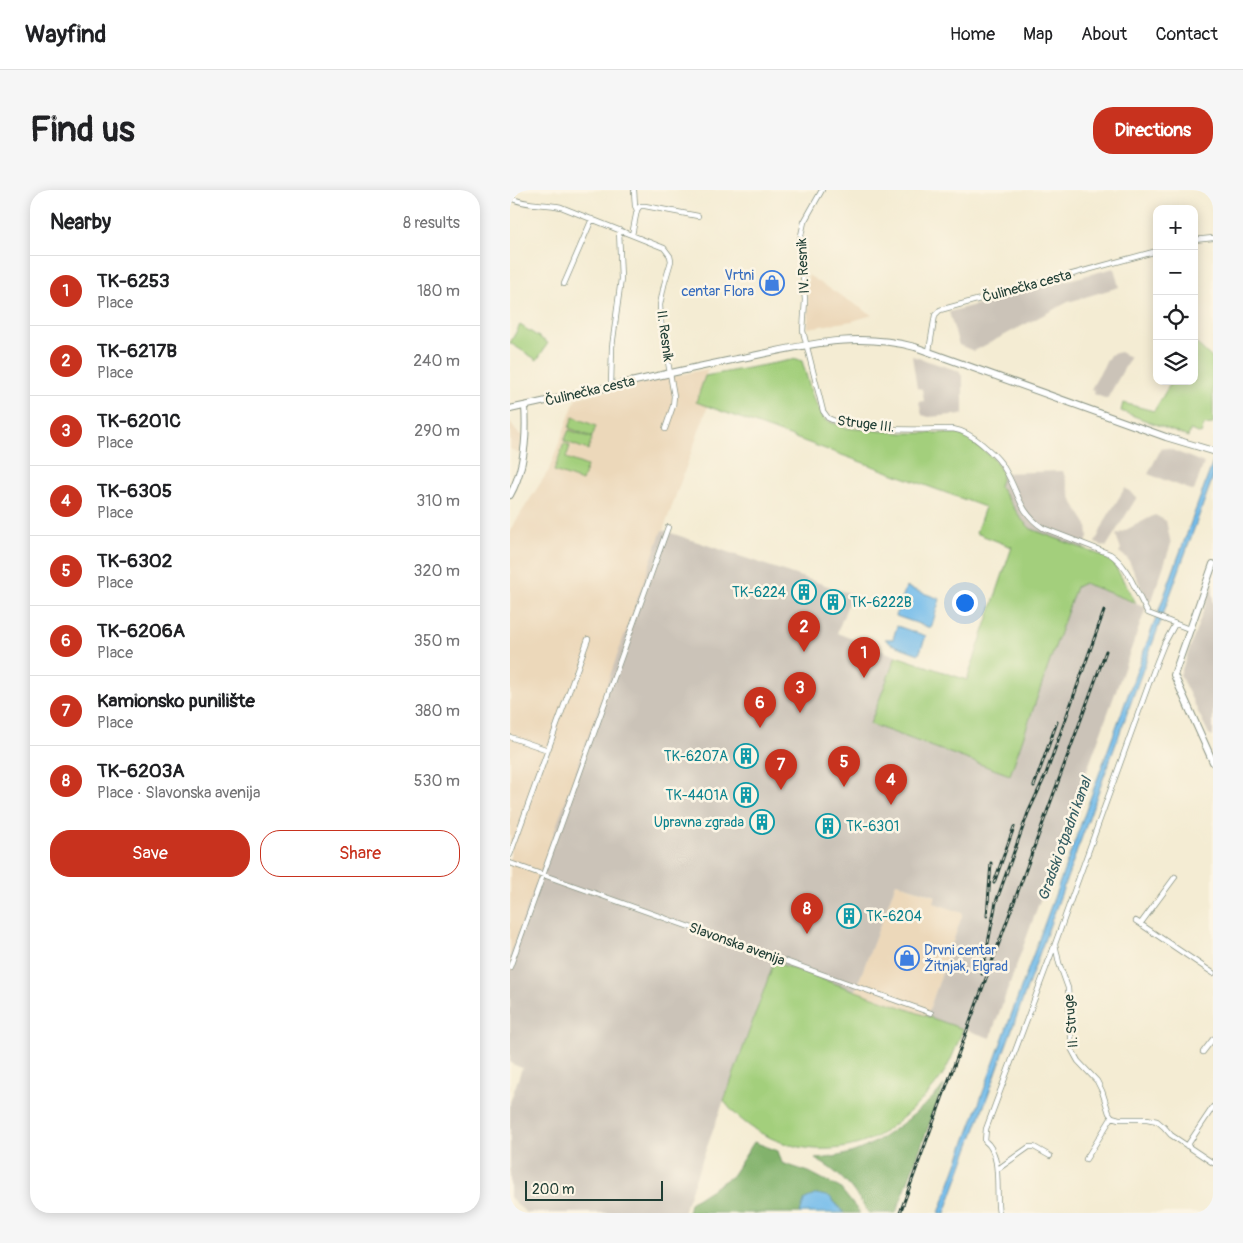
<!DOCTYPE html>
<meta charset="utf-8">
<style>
:root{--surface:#fff;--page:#f6f6f6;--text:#202124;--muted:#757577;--line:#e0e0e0;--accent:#c8321e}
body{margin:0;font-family:Pangolin,sans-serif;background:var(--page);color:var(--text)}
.controls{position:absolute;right:15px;top:15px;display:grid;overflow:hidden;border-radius:10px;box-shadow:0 2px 12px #0003}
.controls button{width:45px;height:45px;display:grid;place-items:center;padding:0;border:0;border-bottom:1px solid var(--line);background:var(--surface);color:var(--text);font:25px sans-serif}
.scale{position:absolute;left:15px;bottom:12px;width:138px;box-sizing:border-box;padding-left:5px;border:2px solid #1f3d34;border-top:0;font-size:14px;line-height:18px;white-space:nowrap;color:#1f3d34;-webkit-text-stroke:4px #fcf5e5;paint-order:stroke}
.you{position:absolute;left:454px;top:412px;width:18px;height:18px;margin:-12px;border:4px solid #fff;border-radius:50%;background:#1a73e8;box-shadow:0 0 0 8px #1a73e833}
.badge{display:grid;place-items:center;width:32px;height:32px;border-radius:50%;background:var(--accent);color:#fff;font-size:16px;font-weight:700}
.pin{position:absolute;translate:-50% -41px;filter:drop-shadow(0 1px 2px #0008)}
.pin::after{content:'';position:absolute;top:26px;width:18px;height:15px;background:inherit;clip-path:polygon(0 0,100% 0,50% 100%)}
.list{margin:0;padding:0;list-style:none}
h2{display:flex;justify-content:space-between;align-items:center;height:65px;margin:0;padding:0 20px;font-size:21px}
h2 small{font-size:16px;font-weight:400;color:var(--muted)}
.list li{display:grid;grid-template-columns:32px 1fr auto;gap:15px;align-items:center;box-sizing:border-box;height:70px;padding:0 20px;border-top:1px solid var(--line)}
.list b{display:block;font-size:19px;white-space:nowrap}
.list p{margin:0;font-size:16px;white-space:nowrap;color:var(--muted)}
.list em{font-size:16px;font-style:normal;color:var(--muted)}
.actions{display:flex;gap:10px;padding:15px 20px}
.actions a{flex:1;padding:11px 0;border:1px solid var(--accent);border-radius:20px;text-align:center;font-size:18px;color:var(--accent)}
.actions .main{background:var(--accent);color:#fff}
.icon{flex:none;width:28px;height:28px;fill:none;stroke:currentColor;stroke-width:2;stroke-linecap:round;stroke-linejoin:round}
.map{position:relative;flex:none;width:703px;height:1023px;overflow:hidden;border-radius:20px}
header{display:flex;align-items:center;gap:30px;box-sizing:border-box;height:70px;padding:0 25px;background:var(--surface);border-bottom:1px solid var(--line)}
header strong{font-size:24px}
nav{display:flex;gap:28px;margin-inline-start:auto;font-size:18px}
.intro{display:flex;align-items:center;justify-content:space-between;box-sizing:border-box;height:120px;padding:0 30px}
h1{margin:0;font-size:35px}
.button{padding:12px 22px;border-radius:20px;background:var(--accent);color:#fff;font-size:18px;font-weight:700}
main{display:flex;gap:30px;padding:0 30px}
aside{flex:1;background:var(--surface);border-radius:20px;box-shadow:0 2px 12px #0003}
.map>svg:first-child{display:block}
</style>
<header>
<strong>Wayfind</strong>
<nav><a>Home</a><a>Map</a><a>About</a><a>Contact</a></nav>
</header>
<div class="intro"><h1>Find us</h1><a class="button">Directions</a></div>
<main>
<aside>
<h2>Nearby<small>8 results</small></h2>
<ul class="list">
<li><span class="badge">1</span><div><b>TK-6253</b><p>Place</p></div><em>180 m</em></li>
<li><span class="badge">2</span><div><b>TK-6217B</b><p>Place</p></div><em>240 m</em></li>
<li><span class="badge">3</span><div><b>TK-6201C</b><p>Place</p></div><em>290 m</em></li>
<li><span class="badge">4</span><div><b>TK-6305</b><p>Place</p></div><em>310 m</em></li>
<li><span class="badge">5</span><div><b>TK-6302</b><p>Place</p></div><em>320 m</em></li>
<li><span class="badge">6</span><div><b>TK-6206A</b><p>Place</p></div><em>350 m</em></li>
<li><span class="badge">7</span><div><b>Kamionsko punilište</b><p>Place</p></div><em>380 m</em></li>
<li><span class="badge">8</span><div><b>TK-6203A</b><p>Place · Slavonska avenija</p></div><em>530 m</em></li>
</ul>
<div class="actions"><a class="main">Save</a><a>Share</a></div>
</aside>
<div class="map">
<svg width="703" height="1023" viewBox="0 0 703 1023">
<rect width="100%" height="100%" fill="#fcf5e5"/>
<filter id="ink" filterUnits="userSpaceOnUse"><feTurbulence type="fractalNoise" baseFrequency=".02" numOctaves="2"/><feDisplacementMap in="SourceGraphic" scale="10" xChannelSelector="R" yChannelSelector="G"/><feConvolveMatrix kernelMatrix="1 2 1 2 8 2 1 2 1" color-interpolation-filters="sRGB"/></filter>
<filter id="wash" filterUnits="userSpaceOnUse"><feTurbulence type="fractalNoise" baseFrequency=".0096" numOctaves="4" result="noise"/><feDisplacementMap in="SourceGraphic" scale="20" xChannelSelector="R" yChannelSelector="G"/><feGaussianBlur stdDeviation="1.12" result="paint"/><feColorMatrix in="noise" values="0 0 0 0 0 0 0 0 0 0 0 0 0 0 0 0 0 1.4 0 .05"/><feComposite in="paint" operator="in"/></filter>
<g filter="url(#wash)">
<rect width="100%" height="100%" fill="#f4ecd3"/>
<path fill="#ecd8ba" d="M298,85L362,125L342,131L298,138Z
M198,179L186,211L198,216L0,766V340L39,280L66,208L173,184Z
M0,233L9,244L12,245L10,264L0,259Z
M386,693L427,707L425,713L453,723L417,826L345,801Z"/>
<path fill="#cbc3b8" d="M604,78L609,97L558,112L464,161L449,155L439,122Z
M610,162L620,168L597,209L584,204L585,200L581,199L600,165Z
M402,166L449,181L453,188V224L419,227L412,225L409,212L414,211L412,199L407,198Z
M657,258L694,273L684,301L638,284L651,259Z
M553,281L563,313L577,335L578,347L574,359L521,339L512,330L489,296L493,283Z
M615,298L627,307L596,357L585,353L596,329Z
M645,325L656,331L661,354L642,410L638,412L618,369L609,362L611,359L606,345Z
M152,340L342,404L327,443L386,466L360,534L500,585L566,396L574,393L636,418L480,848L417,826L453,723L424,713L426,706L386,693L345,801L264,772L173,1023H16L0,1007V912L12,878L0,873V766Z
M703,394V546L699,544L670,485Z"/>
<path fill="#a3cf7c" stroke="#618658" d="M10,135L38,153L27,170L0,153Z
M686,153L703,169V234L694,235L691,244L680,240L678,247L611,221L613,213L644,221L662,191H684V155Z
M287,169L292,171L303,208L315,230L337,238L392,243H448L459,248L483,268L493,283L489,296L512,330L521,339L601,369L626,413L574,393L566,397L500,585L360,534L386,466L457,490L502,357L466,343L475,317L186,212L195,186Z
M63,227L86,236L82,247L59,238Z
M59,240L82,248L78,260L54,251Z
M54,253L60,256L56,268L77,276L72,291L44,281Z
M264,772L453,839C446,857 439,878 426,894C413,911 385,936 366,947C315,973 247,956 214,911Z"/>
<path fill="#82b26c" stroke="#507850" d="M434,895L386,1023H358C344,999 330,982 305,969C347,966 365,954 397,930C410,919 424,908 434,895Z
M244,952L268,961L272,973L299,982L330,998L350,1023H334L320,1007L296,1009L290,1023H178L180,1013L222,986Z"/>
<path fill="#73bceb" stroke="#497c90" d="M703,272V287L435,1023H429Z
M396,397L430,409L421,438L386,426Z
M387,436L416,446L409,464L381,454L375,449H383Z
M307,1004L320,1007L334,1023H290L295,1009Z"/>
</g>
<g filter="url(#ink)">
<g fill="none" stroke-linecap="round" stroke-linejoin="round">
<defs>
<path id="street" d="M312,0L294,32L290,50L295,110L293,141L313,221L318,228C348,243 409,239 443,239C455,241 464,247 473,255C481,262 489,268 494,278C509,302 508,321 533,338L600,364C620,377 626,404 638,423L679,439
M0,8C17,16 34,13 51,17L154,58L160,66L161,71L154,95L150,115L151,132L164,206L163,216L155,239
M127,20L130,16H135L188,26
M122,45L127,20L125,16L124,0
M684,50L703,48
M54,94L82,29
M419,161L425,125L430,120L647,61
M101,196L102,157L111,89L109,40
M0,547L38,560
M0,665L78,449
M0,673L421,823
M626,731L703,783
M631,733L665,687
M545,754L549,773L558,798L562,860L568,871L587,891L592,901L599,923L602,927L609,929H637L647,931L654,937L661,945L703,973
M0,777L158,337
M693,862L703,849
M677,956L703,917
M576,969L602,927
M488,979L519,957H524L540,966
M489,1023C485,1004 493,964 475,951L476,939L545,754L646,474L654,454L665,434"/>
<path id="secondary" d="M0,219C74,203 148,185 222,170C287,158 339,140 405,157L656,247L703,261
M0,305C15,278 17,246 15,216
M703,374L664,485L703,572"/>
</defs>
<use href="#street" stroke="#8a9484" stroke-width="6"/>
<use href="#secondary" stroke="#8a9484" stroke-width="8"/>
<use href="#street" stroke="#fff" stroke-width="4.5"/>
<use href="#secondary" stroke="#fff" stroke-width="6"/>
<defs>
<path id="rail" d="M524,596L547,532
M484,693L504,637
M477,726L481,673
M472,784L486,712L518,623L536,584L594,421
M390,1023L596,461"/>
</defs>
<use href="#rail" stroke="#1f3d34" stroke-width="3"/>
<use href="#rail" stroke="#fcf5e5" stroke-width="1" stroke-dasharray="4" stroke-linecap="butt"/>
</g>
</g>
<defs>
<symbol id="shop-ring" viewBox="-11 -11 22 22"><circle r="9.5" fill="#fcf5e5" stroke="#3f7fe0" stroke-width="1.5"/><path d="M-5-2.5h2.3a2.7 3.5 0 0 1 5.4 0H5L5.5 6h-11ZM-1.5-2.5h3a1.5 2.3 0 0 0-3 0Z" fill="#3f7fe0"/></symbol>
<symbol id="building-ring" viewBox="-11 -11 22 22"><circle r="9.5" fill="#fcf5e5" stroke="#0f9aa8" stroke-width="1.5"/><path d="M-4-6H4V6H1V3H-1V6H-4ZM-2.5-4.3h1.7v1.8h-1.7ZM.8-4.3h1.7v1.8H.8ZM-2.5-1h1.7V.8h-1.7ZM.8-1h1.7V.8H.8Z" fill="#0f9aa8"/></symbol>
</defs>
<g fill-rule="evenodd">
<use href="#shop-ring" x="248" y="79" width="28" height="28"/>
<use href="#building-ring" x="280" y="388" width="28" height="28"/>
<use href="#building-ring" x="309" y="398" width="28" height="28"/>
<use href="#building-ring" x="222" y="552" width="28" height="28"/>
<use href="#building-ring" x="222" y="591" width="28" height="28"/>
<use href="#building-ring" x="238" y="618" width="28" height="28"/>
<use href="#building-ring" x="304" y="622" width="28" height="28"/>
<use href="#building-ring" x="325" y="712" width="28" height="28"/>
<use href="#shop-ring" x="383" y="754" width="28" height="28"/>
</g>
<g text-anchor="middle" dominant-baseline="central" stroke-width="5" stroke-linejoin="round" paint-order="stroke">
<g font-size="14" fill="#1f3d34" stroke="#fcf5e5">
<text transform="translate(293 76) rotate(-93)">IV. Resnik</text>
<text transform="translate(517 96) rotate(-15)">Čulinečka cesta</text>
<text transform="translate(155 146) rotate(82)">II. Resnik</text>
<text transform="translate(80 201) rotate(-13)">Čulinečka cesta</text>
<text transform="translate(356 234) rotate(7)">Struge III.</text>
<text transform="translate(227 754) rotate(20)">Slavonska avenija</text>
<text transform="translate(561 831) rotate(-95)">II. Struge</text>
</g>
<g font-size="14" fill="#366cbe" stroke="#fcf5e5" text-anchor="end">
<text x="244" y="85">Vrtni<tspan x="244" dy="16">centar Flora</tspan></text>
<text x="414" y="760" text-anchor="start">Drvni centar<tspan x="414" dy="16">Žitnjak, Elgrad</tspan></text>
</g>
<g font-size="14" fill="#0d838f" stroke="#fcf5e5" text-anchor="end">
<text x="276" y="402">TK-6224</text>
<text x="340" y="412" text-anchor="start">TK-6222B</text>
<text x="218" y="566">TK-6207A</text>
<text x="218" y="605">TK-4401A</text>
<text x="234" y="632">Upravna zgrada</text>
<text x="336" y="636" text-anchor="start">TK-6301</text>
<text x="356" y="726" text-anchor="start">TK-6204</text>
</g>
<g font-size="15" font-style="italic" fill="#345d62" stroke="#fcf5e5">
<text transform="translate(555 649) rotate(-70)">Gradski otpadni kanal</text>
</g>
</g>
</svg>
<div class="controls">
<button>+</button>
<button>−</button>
<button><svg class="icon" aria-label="locate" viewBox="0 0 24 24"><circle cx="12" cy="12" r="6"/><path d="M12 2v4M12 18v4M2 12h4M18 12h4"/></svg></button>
<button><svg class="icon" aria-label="layers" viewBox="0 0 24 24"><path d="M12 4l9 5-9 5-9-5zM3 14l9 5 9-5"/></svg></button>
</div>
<div class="scale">200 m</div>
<div class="you"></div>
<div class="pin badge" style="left:354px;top:488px">1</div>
<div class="pin badge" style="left:294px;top:462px">2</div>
<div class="pin badge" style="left:290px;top:523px">3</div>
<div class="pin badge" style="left:381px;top:615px">4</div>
<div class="pin badge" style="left:334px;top:597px">5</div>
<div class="pin badge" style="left:250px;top:538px">6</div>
<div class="pin badge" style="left:271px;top:600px">7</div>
<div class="pin badge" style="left:297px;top:744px">8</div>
</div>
</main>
